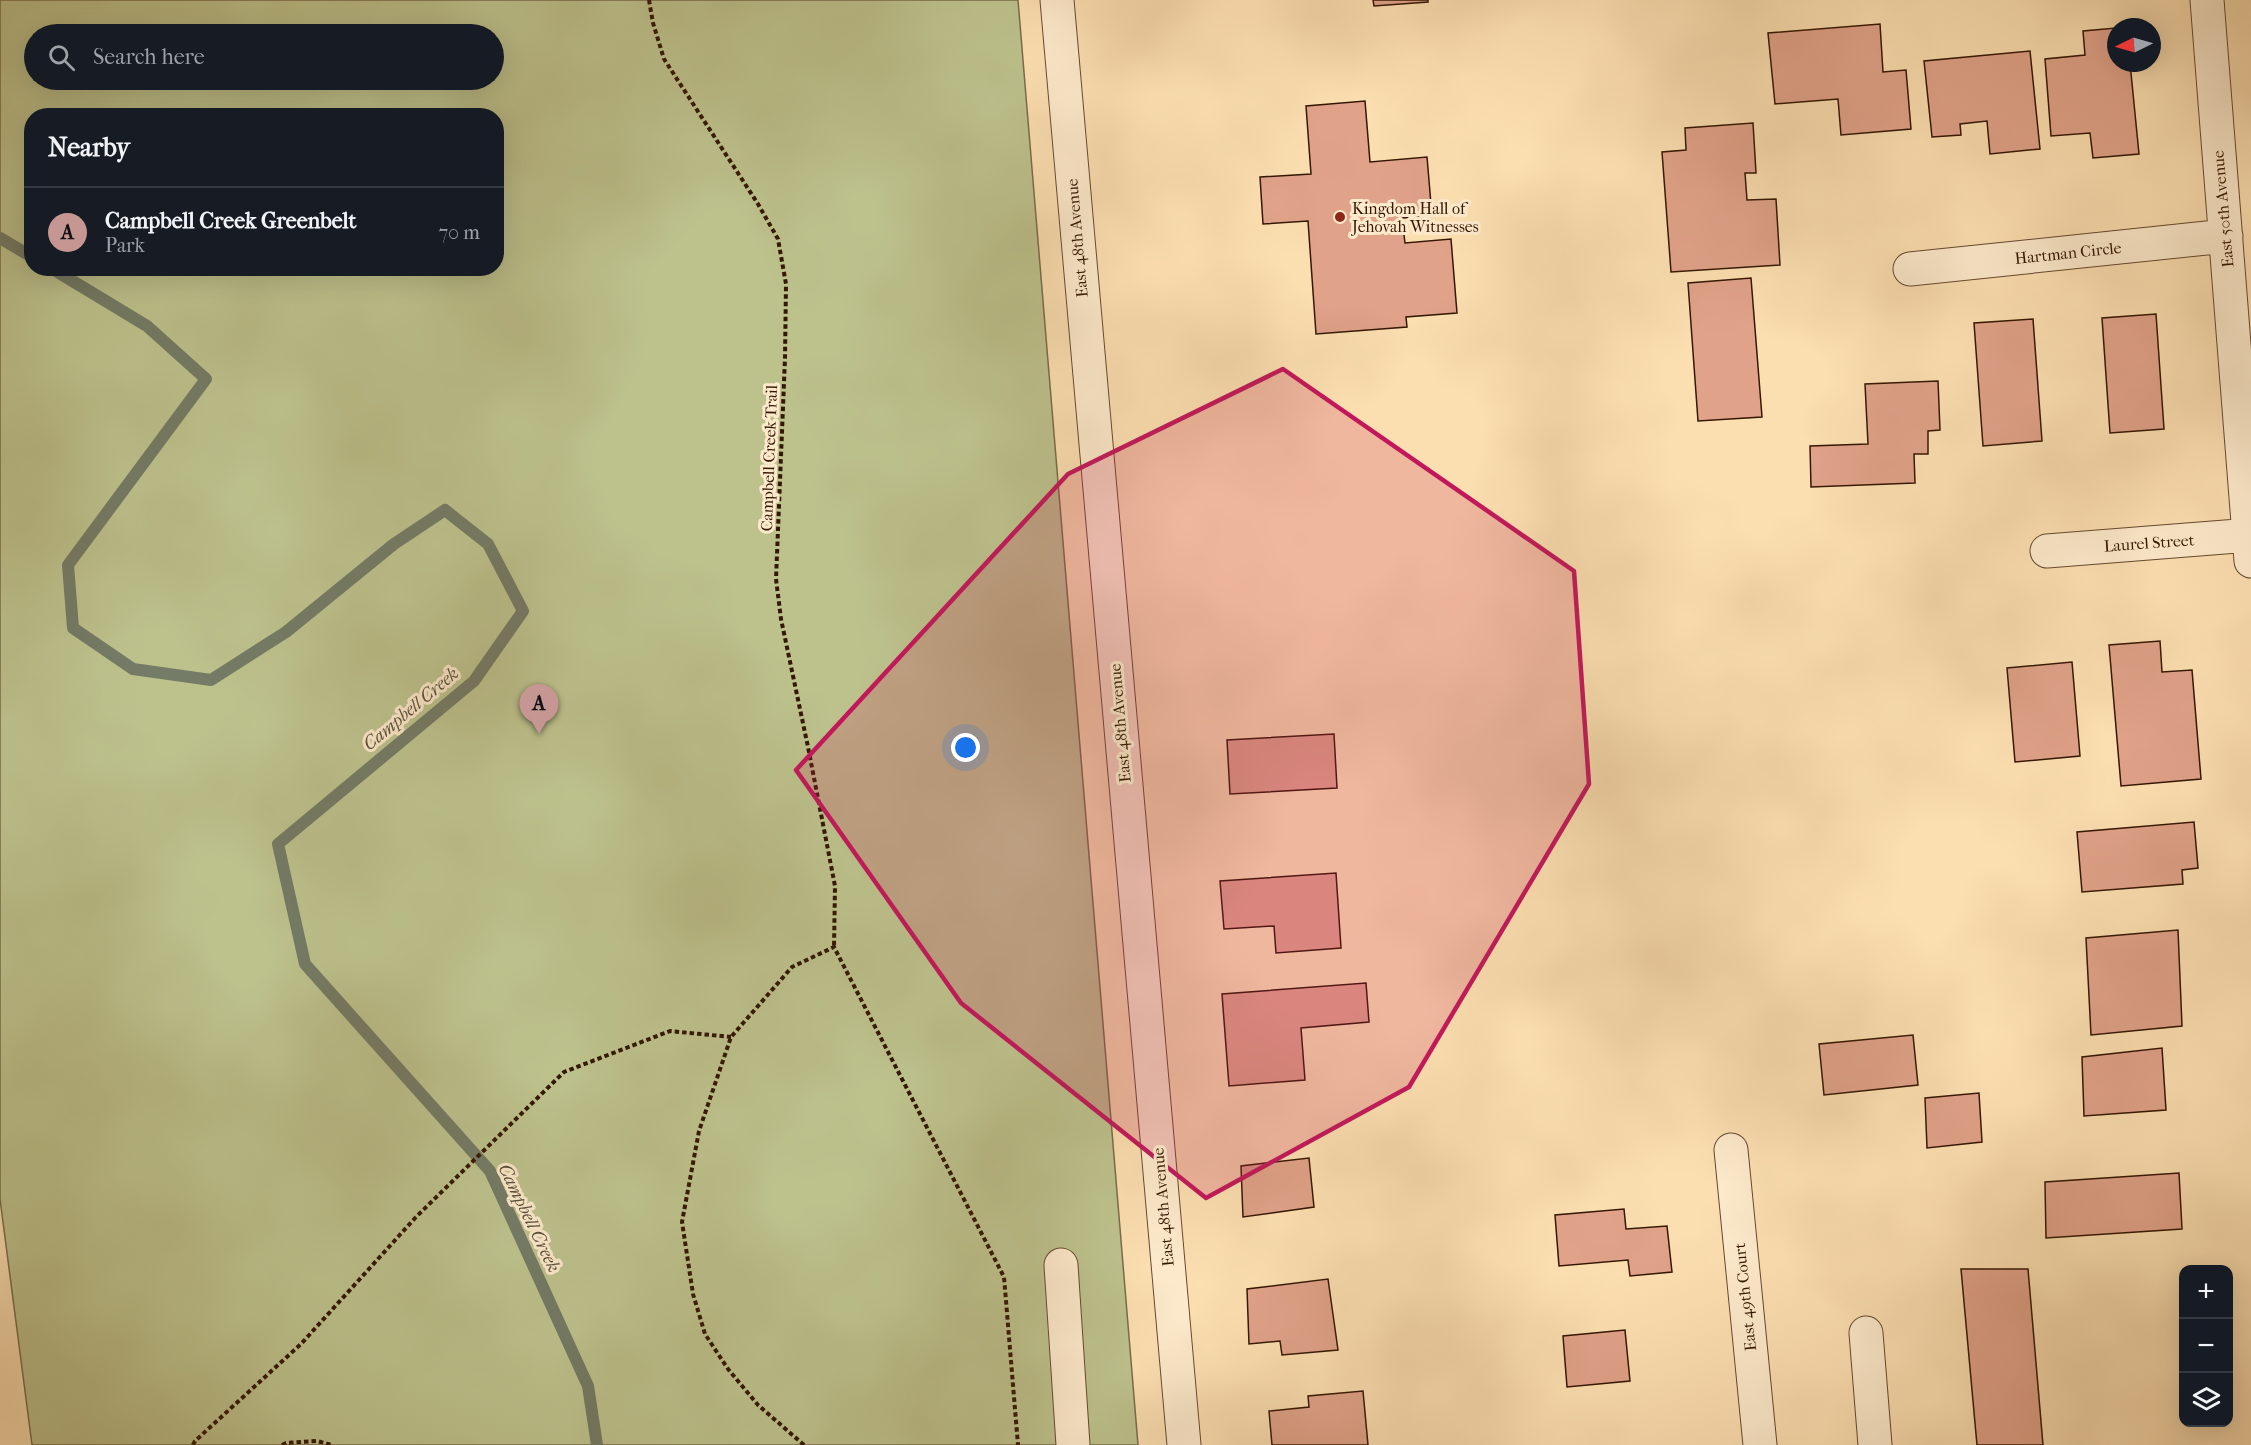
<!DOCTYPE html>
<meta charset="utf-8">
<style>
:root{--surface:#171b24;--page:#242831;--text:#f1f3f6;--muted:#9ea1a6;--line:#363941;--accent:#c59692}
body{margin:0;font-family:"IM FELL French Canon",serif;background:var(--page);color:var(--text)}
.controls{position:absolute;right:18px;bottom:18px;display:grid;overflow:hidden;border-radius:12px;box-shadow:0 6px 24px #0002}
.controls button{width:54px;height:54px;display:grid;place-items:center;padding:0;border:0;border-bottom:2px solid var(--line);background:var(--surface);color:var(--text);font:30px sans-serif}
.compass{position:absolute;left:2107px;top:18px;width:54px;height:54px;border-radius:50%;background:var(--surface);box-shadow:0 6px 24px #0002;rotate:265deg}
.you{position:absolute;left:966px;top:748px;width:21px;height:21px;margin:-15px;border:4px solid #fff;border-radius:50%;background:#1a73e8;box-shadow:0 0 0 9px #1a73e833}
.badge{display:grid;place-items:center;width:39px;height:39px;border-radius:50%;background:var(--accent);color:#111;font-size:20px;font-weight:700}
.pin{position:absolute;translate:-50% -50px;filter:drop-shadow(0 2px 3px #0008)}
.pin::after{content:'';position:absolute;top:32px;width:21px;height:18px;background:inherit;clip-path:polygon(0 0,100% 0,50% 100%)}
.list{margin:0;padding:0;list-style:none}
h2{display:flex;justify-content:space-between;align-items:center;height:78px;margin:0;padding:0 24px;font-size:26px}
h2 small{font-size:20px;font-weight:400;color:var(--muted)}
.list li{display:grid;grid-template-columns:39px 1fr auto;gap:18px;align-items:center;box-sizing:border-box;height:90px;padding:0 24px;border-top:2px solid var(--line)}
.list b{display:block;font-size:22px;white-space:nowrap}
.list p{margin:0;font-size:20px;white-space:nowrap;color:var(--muted)}
.list em{font-size:20px;font-style:normal;color:var(--muted)}
.icon{flex:none;width:33px;height:33px;fill:none;stroke:currentColor;stroke-width:2;stroke-linecap:round;stroke-linejoin:round}
.map{position:relative;flex:none;width:2251px;height:1445px;overflow:hidden}
.search{position:absolute;background:var(--surface);box-shadow:0 6px 24px #0002;left:24px;top:24px;width:480px;height:66px;display:flex;align-items:center;gap:15px;box-sizing:border-box;padding:0 21px;border-radius:33px;color:var(--muted);font-size:22px}
.panel{position:absolute;background:var(--surface);box-shadow:0 6px 24px #0002;left:24px;top:108px;width:480px;height:168px;border-radius:24px}
.map>svg:first-child{display:block}
</style>
<div class="map">
<svg width="2251" height="1445" viewBox="0 0 2251 1445">
<rect width="100%" height="100%" fill="#fcdfb1"/>
<filter id="stains"><feTurbulence type="fractalNoise" baseFrequency=".00333" numOctaves="4"/><feColorMatrix values="0 0 0 0 .2 0 0 0 0 .09 0 0 0 0 .02 0 0 0 .5 -.17"/></filter>
<radialGradient id="worn" r=".72"><stop offset=".6" stop-color="#630" stop-opacity="0"/><stop offset="1" stop-color="#630" stop-opacity=".3"/></radialGradient>
<path fill="#bdc28d" stroke="#786c48" stroke-width="1.5" fill-rule="evenodd" d="M0,0H1018L1138,1445H32L0,1199ZM34,34H494V80H34ZM32,116H496V268H32Z"/>
<g fill="none" stroke-linecap="round" stroke-linejoin="round">
<path stroke="#747b66" stroke-width="12" d="M0,238L32,257
M51,268L147,326L206,379L68,565L73,628L133,669L211,680L286,632L394,544L445,510L488,544L523,611L474,681L278,844L305,964L490,1171L588,1386L597,1445"/>
</g>
<path fill="#e0a289" stroke="#341702" stroke-width="1.5" d="M1373,0H1428V2L1374,6Z
M1880,24L1883,72L1906,70L1911,129L1841,135L1838,99L1775,104L1768,33Z
M2116,28V63H2130L2139,154L2093,158L2090,133L2051,136L2045,59L2085,55L2083,31Z
M2030,51L2040,149L1990,154L1987,121L1960,124L1961,135L1932,137L1924,61Z
M1365,101L1370,162L1427,157L1432,216L1402,218L1405,243L1451,239L1457,313L1406,317L1407,327L1316,334L1308,221L1263,224L1260,177L1311,174L1306,106Z
M1753,123L1756,173H1745L1747,200L1776,199L1780,265L1671,272L1662,152L1686,150L1685,128Z
M1751,278L1762,417L1698,421L1688,283Z
M2156,314L2164,429L2110,433L2102,318Z
M2033,319L2042,441L1983,446L1974,323Z
M1938,381L1940,430L1928,431V454H1914L1915,483L1811,487L1810,446L1868,444L1865,384Z
M2160,641L2162,672L2192,670L2201,779L2121,786L2109,645Z
M2072,662L2080,756L2015,762L2007,668Z
M1334,734L1337,788L1230,794L1227,740Z
M2194,822L2198,868L2182,870L2183,884L2082,892L2077,832Z
M1336,873L1341,948L1276,953L1274,926L1224,929L1220,881Z
M2178,930L2182,1026L2091,1035L2086,938Z
M1366,983L1369,1022L1301,1028L1305,1080L1229,1086L1222,994Z
M1913,1035L1918,1085L1824,1095L1819,1044Z
M2162,1048L2166,1110L2084,1116L2082,1057Z
M1979,1093L1982,1142L1927,1148L1925,1098Z
M1309,1158L1314,1207L1243,1217L1241,1166Z
M2179,1173L2182,1229L2046,1238L2045,1182Z
M1624,1209L1626,1229L1667,1226L1672,1272L1630,1276L1628,1260L1559,1266L1555,1215Z
M1961,1269H2028L2043,1445H1977Z
M1328,1279L1338,1350L1282,1355L1280,1341L1249,1344L1247,1289Z
M1625,1330L1630,1381L1567,1387L1563,1336Z
M1363,1391L1368,1445H1272L1269,1411L1309,1407L1308,1396Z"/>
<g fill="none" stroke-linecap="round" stroke-linejoin="round">
<defs>
<path id="minor" d="M1057,0L1184,1445
M2207,0L2251,561
M1910,269L2226,236
M2047,551L2251,535
M1731,1150L1760,1445
M1061,1265L1073,1445
M1866,1333L1875,1445"/>
</defs>
<use href="#minor" stroke="#66492e" stroke-width="35"/>
<path stroke="#341702" stroke-width="4" stroke-dasharray="4.5 3" stroke-linecap="butt" d="M649,0L653,23L664,59L758,204L778,239L786,284L785,358L776,579L781,619L808,747L835,886L834,947
M193,1445L195,1441L301,1344L416,1217L564,1072L670,1031L731,1037
M282,1445L286,1443L317,1441L332,1445
M804,1445L758,1405L728,1369L705,1334L693,1294L682,1222L699,1131L731,1037L792,967L834,947L1004,1277L1018,1445"/>
<use href="#minor" stroke="#fdeacc" stroke-width="33"/>
</g>
<path fill="#c2185b" fill-opacity="0.2" stroke="#c2185b" stroke-width="4.5" stroke-linejoin="round" d="M1283,369L1574,571L1589,784L1409,1087L1206,1198L961,1003L796,770L1068,474Z"/>
<circle fill="#8f2418" stroke="#fdeacc" stroke-width="2" cx="1340" cy="217" r="6"/>
<g text-anchor="middle" dominant-baseline="central" stroke-width="6" stroke-linejoin="round" paint-order="stroke">
<g font-size="16" fill="#341702" stroke="#fdeacc" text-anchor="start">
<text x="1352" y="208">Kingdom Hall of<tspan x="1352" dy="18">Jehovah Witnesses</tspan></text>
</g>
<g font-size="16" fill="#341702" stroke="#fdeacc">
<text transform="translate(2223 209) rotate(-95)">East 50th Avenue</text>
<text transform="translate(1077 238) rotate(-95)">East 48th Avenue</text>
<text transform="translate(2068 253) rotate(-6)">Hartman Circle</text>
<text transform="translate(769 458) rotate(-88)">Campbell Creek Trail</text>
<text transform="translate(2149 543) rotate(-4)">Laurel Street</text>
<text transform="translate(1120 723) rotate(-95)">East 48th Avenue</text>
<text transform="translate(1163 1207) rotate(-95)">East 48th Avenue</text>
<text transform="translate(1745 1297) rotate(-96)">East 49th Court</text>
</g>
<g font-size="18" font-style="italic" fill="#59513c" stroke="#fdeacc">
<text transform="translate(411 709) rotate(-40)">Campbell Creek</text>
<text transform="translate(529 1218) rotate(64)">Campbell Creek</text>
</g>
</g>
<rect width="100%" height="100%" filter="url(#stains)"/>
<rect width="100%" height="100%" fill="url(#worn)"/>
</svg>
<div class="controls">
<button>+</button>
<button>−</button>
<button><svg class="icon" aria-label="layers" viewBox="0 0 24 24"><path d="M12 4l9 5-9 5-9-5zM3 14l9 5 9-5"/></svg></button>
</div>
<svg class="compass" viewBox="-18 -18 36 36"><path d="M0-13l5 13h-10z" fill="#e53935"/><path d="M0 13l5-13h-10z" fill="#9ea1a6"/></svg>
<div class="you"></div>
<div class="pin badge" style="left:539px;top:734px">A</div>
<div class="search"><svg class="icon" aria-label="search" viewBox="0 0 24 24"><circle cx="10" cy="10" r="6"/><path d="M15 15l6 6"/></svg>Search here</div>
<section class="panel">
<h2>Nearby<small></small></h2>
<ul class="list">
<li><span class="badge">A</span><div><b>Campbell Creek Greenbelt</b><p>Park</p></div><em>70 m</em></li>
</ul>
</section>
</div>
